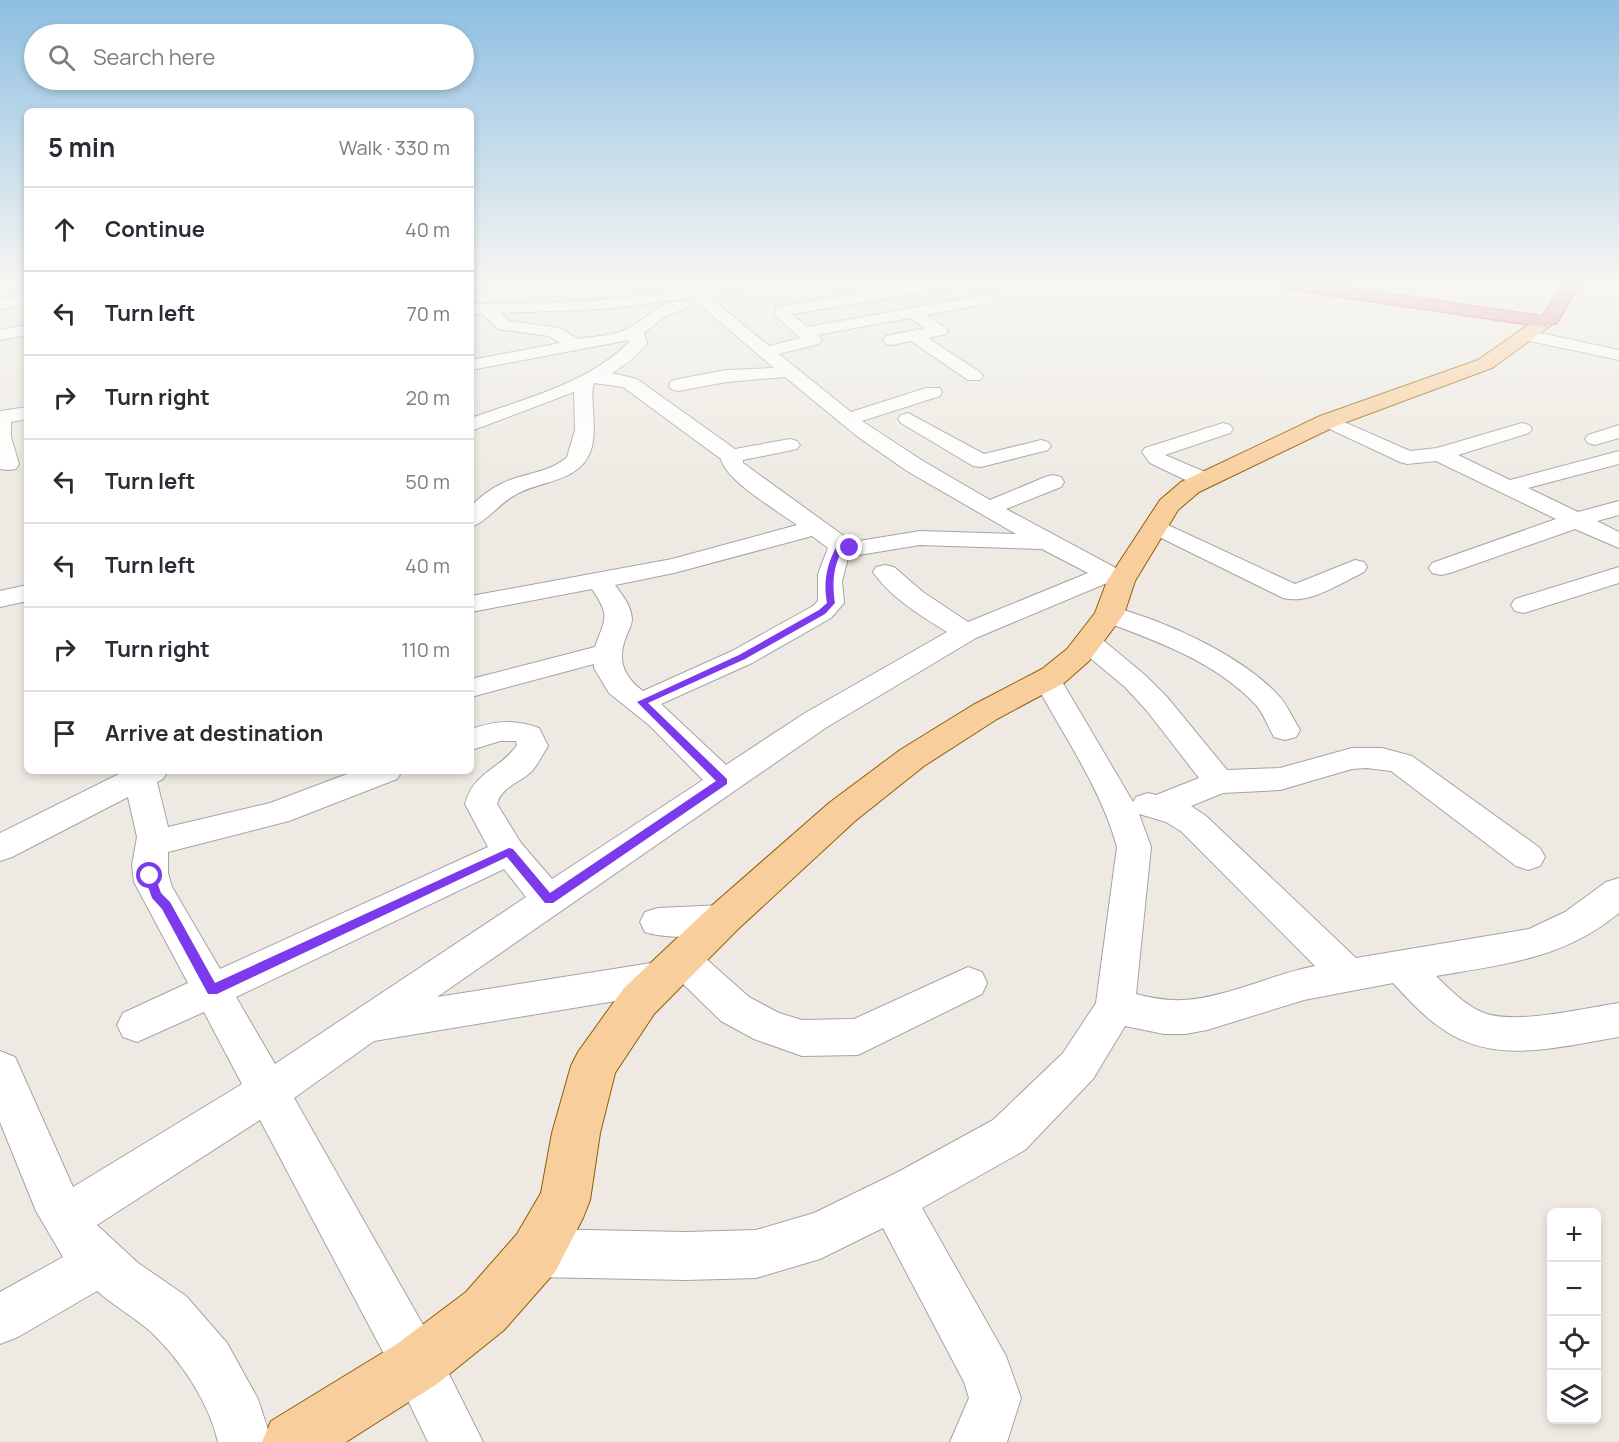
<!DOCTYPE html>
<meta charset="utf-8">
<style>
:root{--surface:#fff;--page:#f2f2f3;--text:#2b2b33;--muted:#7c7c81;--line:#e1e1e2}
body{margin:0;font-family:Manrope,sans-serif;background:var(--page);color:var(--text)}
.controls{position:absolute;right:18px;bottom:18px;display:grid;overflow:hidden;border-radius:9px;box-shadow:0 3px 9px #0003}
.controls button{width:54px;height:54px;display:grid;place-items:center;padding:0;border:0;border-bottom:2px solid var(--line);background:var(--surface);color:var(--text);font:30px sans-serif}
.stop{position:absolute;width:18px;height:18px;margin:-14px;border:4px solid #7c3aed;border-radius:50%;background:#fff}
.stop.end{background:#7c3aed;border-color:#fff;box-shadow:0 2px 6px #0008}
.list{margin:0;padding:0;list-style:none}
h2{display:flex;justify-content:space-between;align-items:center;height:78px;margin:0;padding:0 24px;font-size:26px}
h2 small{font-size:20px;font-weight:400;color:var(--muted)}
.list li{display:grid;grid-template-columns:39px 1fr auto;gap:18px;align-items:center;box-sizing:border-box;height:84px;padding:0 24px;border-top:2px solid var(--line)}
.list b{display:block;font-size:22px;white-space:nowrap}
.list em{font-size:20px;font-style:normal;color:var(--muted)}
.icon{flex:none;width:33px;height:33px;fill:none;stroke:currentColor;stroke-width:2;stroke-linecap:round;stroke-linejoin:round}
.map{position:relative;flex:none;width:1619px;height:1442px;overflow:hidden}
.search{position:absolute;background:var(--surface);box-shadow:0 3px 9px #0003;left:24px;top:24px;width:450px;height:66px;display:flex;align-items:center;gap:15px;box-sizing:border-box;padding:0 21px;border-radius:33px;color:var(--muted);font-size:22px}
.panel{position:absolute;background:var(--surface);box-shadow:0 3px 9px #0003;left:24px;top:108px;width:450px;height:666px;border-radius:9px}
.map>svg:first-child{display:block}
</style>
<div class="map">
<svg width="1619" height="1442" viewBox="0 0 1619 1442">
<rect width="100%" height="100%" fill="#eeeae3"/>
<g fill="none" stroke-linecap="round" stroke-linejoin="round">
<defs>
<path id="minor" d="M678,284H695L698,287L714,284H744L741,287L707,295L769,346L800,338L775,315L776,308L782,306L914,284H950L942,289L792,314L807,327L990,294L996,296L998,299L996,302L927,315L948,330L946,334L928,338L980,372L983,376L980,380H968L911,341L892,345L886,344L883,340L886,336L925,328L909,318L817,335L822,340L819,344L779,354L851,412L926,388H940L942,392L940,396L862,421L923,461L990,500L1045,477L1053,475L1061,477L1064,482L1061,487L1006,509L1127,574L1131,579L1127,584L1118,587L1107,583L976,638L827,727L437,997L664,961L669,949L682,944L695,949L749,997L779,1013L802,1020L854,1019L968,967L982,972L987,983L982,994L858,1055L802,1056L754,1039L721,1021L681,982L678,988L664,993L374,1041L294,1098L435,1346L483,1442H428L399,1382L260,1120L97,1225L138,1263L186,1296L227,1343L258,1399L272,1442H218C209,1402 180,1359 150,1331C134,1317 114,1306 97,1291L18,1337L0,1344V1292L63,1257L36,1211L0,1122V1051L15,1057L73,1187L242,1084L204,1012L137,1042L123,1037L117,1025L123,1013L188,983L134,882L132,865L137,837L128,797L12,857L0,861V833L125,771H168L163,779L157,782L168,827L270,803L355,771H402L397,779L289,821L168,852V873L172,887L220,969L488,847L465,804C474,771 500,770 517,745L516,741H500L471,750V729C495,721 514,719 539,728L548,746C543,754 538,764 532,771C520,783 502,786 497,804L521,843L552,879L703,780L649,725L609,693L594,668V664L471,697V679L595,647C605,618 611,617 592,589L471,612V596L672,559L797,525C778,511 726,481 721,459L623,387L594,383C589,395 598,429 591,450C580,483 540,480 515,495C500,503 485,523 471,527V506C482,495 496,485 510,480C529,473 552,471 567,457L575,430L574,392L471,431V418C524,399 589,383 629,342V340L471,370V360L560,343L549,336L498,329L483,314H471V304C542,303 613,302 683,290ZM692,298L774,368L727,370L678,379L671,381L669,385L671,389L678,391L727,382L785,377L858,437L907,471L1016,534L920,531L859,541L848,539L743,463V460L797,449L800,445L797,441L790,439L735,449L637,379L612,373C625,365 637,356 647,343L644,333L665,316L687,308L689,305L687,302C664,296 647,319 629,328C615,336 594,336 578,339L560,328L509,321L501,313L604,309ZM812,536L828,548L818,574V601L813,606L732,651L643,691C623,676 617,660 626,637C628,631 632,625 632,619C631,605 622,595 615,585L674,573ZM920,545L1042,549L1088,573L968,622L923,592L894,567L885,565L876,567L873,572C890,597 921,616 947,632L805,713L726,765L661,704L752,663L831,618L844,603L842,581L849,554L859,555ZM504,869L526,897L275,1064L236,997Z
M27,293V303L0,310V300Z
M27,325V335L0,340V330Z
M1526,330L1619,350V360L1520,339L1518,335L1520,331Z
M27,407V419L11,422V437L19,464L16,469L8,470L0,469V411Z
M908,413L984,454L1041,440L1048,442L1051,446L1048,450L981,467L973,466L901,423L898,419L901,415Z
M1328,415L1410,451L1437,448L1522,423L1529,425L1532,429L1529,433L1458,455L1510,480L1619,451V464L1528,488L1578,512L1619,501V515L1597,521L1619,532V548L1575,529L1450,573L1441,575L1432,573L1429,568L1432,563L1556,519L1436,461L1407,464L1400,462L1321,425L1318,421L1321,417Z
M1223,423L1230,425L1233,429L1230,433L1165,455L1212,475L1215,480L1212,485L1204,487L1196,485L1150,463L1142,452L1145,448Z
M1619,425V438L1595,445L1588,443L1585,439L1588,435Z
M1155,519L1295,584L1355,560L1364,562L1367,567L1364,572C1341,583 1309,605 1283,598L1147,531L1143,526L1147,521Z
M1619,567V583L1524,613L1515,611L1511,605L1515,599Z
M27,585V601L0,607V591Z
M1109,606C1161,619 1237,653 1275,692C1286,702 1292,717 1300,730L1296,737L1285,740L1274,737C1268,727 1264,714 1256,705C1215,661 1154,640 1100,620L1096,614L1100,608Z
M1088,634L1098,636L1145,675L1167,697L1227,770L1280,768L1352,748H1382L1412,756L1540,848L1545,857L1540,866L1528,870L1516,866L1391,771L1366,768L1352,769L1280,790L1223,793L1191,806L1206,816L1356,958L1529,929L1565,912L1606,882L1619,878V913C1563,959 1505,964 1436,976C1449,989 1466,1006 1484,1013C1517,1025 1583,1008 1619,1003V1037C1561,1046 1496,1066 1444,1030C1424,1017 1409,1000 1393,983L1304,1000L1207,1030L1185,1034H1164L1125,1026L1093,1079L1025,1150L922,1208L1006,1356L1021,1398L1007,1442H950L969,1398L964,1382L883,1228L820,1259L756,1278L686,1280L536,1277L519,1270L512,1253L519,1236L536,1229L686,1232L756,1230L814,1213L898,1172L993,1120L1063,1053L1096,1003L1117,847C1101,788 1062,733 1033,679L1037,673L1047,670L1057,673L1133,802L1136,797L1148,793L1156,795L1199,778L1147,711L1125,687L1078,648L1074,642L1078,636ZM1139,814L1166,822L1182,832L1315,966C1272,974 1226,998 1183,1000C1167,1001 1152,998 1136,994L1151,847Z
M723,905L736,909L741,919L736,929C713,937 668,940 645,932L640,922L645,912L658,908Z"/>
<path id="major" d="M1544,317L1550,318L1553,322L1550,326L1492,368L1336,426L1199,492L1178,510L1135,581L1124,614L1089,661L1064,683L997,719L924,766L855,821L737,930L654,1014L615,1073L600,1133L590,1200L583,1218L555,1272L504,1330L437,1384L346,1442H262L271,1421L397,1344L466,1292L517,1234L541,1193L552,1133L571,1066L578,1052L624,988L709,908L829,803L900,750L973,705L1042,669L1067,649L1095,613L1107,581L1160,500L1181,482L1320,416L1478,360L1538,318Z"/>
<path id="highway" d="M1279,284H1322L1542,316L1564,284H1580L1557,323L1544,327L1287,289Z"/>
</defs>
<use href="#minor" stroke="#a4a4a4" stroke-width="2"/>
<use href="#major" stroke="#915e05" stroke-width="2"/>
<use href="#highway" stroke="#d32968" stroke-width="2"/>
<use href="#minor" fill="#fff" fill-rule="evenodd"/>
<use href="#major" fill="#f9ce9d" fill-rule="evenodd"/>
<use href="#highway" fill="#e38d9f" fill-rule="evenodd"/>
</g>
<linearGradient id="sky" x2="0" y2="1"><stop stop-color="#8dbfe2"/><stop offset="0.58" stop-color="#f7f6f2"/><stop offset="1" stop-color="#f7f6f2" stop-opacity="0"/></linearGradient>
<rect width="1619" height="486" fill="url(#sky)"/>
<path fill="#7c3aed" d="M838,544L854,548L850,550L843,549C833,566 832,584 835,603L825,614L745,659L648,703L727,779V784L553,903H545L507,857L217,994H208L162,909L152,898L144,876L146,873H154L161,893L170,902L215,983L509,848L513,849L550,893L716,781L637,702L739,655L819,610L827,603C823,581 827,563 838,544Z"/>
</svg>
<div class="controls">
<button>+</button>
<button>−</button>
<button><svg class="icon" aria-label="locate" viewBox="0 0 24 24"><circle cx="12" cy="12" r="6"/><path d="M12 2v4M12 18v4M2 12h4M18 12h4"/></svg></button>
<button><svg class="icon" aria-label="layers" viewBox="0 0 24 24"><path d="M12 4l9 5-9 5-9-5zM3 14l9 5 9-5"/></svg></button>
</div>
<div class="stop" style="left:150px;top:876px"></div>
<div class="stop end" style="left:850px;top:548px"></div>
<div class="search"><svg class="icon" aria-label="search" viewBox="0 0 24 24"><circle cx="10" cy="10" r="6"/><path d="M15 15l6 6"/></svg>Search here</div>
<section class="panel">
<h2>5 min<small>Walk · 330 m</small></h2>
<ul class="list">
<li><svg class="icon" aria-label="ahead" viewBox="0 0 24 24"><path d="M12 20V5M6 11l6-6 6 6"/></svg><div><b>Continue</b></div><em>40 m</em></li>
<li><svg class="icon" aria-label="left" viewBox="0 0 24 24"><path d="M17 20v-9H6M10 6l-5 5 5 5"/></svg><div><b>Turn left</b></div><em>70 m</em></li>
<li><svg class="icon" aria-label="right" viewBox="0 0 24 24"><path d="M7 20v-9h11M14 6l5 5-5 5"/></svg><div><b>Turn right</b></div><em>20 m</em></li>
<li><svg class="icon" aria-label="left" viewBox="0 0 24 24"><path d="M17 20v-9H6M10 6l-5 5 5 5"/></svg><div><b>Turn left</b></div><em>50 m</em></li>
<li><svg class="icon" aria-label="left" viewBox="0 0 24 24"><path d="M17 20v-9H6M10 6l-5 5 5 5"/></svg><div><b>Turn left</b></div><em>40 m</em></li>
<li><svg class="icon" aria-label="right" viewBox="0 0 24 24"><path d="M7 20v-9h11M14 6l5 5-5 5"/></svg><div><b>Turn right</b></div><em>110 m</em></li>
<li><svg class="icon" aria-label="arrive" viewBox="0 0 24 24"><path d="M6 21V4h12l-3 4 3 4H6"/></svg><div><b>Arrive at destination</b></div></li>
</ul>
</section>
</div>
